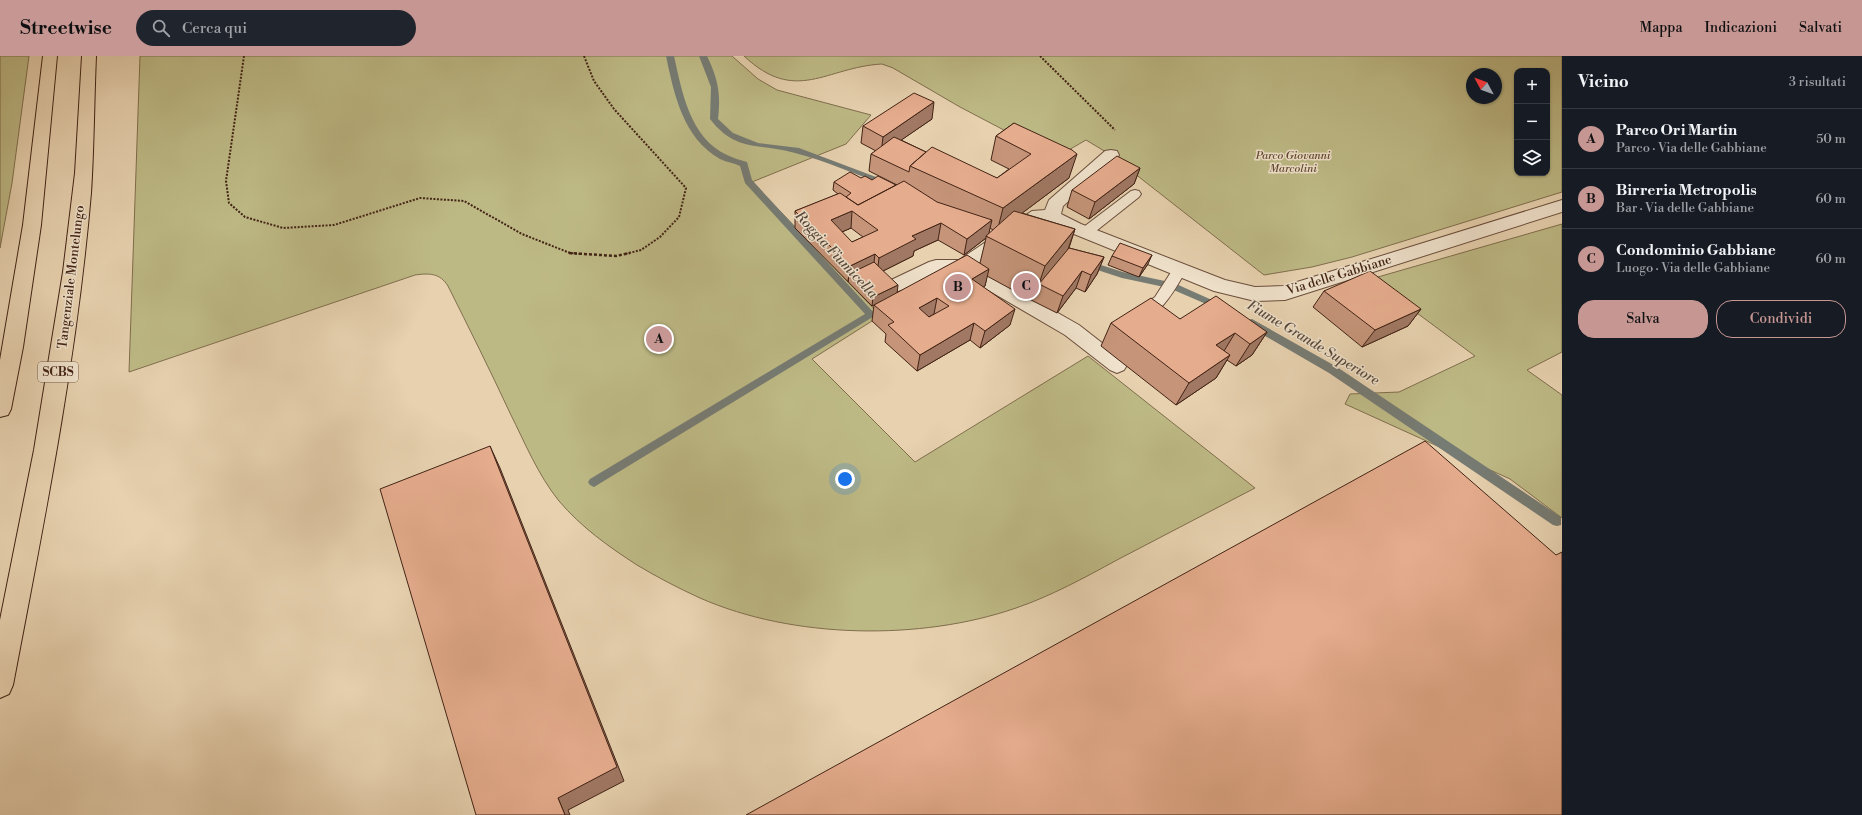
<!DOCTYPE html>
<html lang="it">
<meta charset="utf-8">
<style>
:root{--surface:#171b24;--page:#20242c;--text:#f1f3f6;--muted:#9ea1a6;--line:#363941;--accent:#c59692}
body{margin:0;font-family:"Libre Bodoni",serif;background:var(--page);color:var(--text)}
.controls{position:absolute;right:12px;top:12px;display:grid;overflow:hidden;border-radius:8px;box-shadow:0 1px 3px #0004}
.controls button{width:36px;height:36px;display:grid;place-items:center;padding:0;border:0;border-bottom:1px solid var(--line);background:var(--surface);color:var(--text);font:20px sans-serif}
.compass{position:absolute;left:1466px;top:12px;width:36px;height:36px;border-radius:50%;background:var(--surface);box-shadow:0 1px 3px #0004;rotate:311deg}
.you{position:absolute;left:845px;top:423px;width:14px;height:14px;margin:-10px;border:3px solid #fff;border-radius:50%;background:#1a73e8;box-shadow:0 0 0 6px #1a73e833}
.badge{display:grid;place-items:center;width:26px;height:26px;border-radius:50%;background:var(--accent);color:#111;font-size:13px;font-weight:700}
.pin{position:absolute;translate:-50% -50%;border:2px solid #fff;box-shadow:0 1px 4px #0006}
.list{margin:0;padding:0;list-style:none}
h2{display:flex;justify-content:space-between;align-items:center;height:52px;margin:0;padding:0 16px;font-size:17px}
h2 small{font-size:13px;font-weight:400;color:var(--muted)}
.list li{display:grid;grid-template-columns:26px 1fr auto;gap:12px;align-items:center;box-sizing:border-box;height:60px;padding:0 16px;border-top:1px solid var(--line)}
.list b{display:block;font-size:15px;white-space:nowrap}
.list p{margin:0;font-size:13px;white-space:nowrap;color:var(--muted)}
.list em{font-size:13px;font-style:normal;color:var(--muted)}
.actions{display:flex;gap:8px;padding:12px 16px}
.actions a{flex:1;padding:9px 0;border:1px solid var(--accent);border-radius:16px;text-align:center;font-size:14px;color:var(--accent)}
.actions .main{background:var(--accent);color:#111}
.icon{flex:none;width:22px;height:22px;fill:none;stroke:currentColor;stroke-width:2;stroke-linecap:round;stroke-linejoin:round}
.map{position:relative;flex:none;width:1562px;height:759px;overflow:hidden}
header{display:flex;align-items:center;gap:24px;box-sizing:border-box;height:56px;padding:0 20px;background:var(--accent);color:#111}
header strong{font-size:19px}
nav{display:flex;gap:22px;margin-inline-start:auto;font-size:14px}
.search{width:280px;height:36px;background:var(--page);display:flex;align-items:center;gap:10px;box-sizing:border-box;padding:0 14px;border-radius:22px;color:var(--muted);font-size:15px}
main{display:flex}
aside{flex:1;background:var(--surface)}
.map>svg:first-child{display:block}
</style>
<header>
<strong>Streetwise</strong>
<div class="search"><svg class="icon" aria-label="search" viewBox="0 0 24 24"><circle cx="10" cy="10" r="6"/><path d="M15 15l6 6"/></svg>Cerca qui</div>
<nav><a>Mappa</a><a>Indicazioni</a><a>Salvati</a></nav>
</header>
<main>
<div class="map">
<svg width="1562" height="759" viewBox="0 0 1562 759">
<rect width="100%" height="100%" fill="#e7d1af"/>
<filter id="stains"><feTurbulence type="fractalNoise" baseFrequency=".005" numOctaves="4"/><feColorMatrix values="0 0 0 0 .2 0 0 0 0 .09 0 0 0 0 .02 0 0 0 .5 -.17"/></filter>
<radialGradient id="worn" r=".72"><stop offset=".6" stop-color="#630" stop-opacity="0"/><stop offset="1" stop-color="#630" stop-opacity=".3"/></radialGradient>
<path fill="#bdb985" stroke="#806e4d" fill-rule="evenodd" d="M0,0H29L12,127L0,192Z
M140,0H732L758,23L777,34L871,59L846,88L752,126L878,257L872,265L812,303L915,406L1088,300L1255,432C1209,456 1163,480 1117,504C1084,522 1051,540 1016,552C921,585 793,583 700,542C678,532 657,521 637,509C609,491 581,471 559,445C538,419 525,387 510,357C490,314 469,272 448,230C440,217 429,217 415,219L129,316Z
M744,0H1562V136L1352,201L1312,211L1264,219L1111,99L1086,84L1067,95L1040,93L960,51L893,12L882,8C826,11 796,49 744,0ZM1517,15H1547V117H1517ZM1472,18H1496V42H1472Z
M1562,168V296L1527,314L1562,339V462L1510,423L1345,348L1350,338L1399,336L1475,300L1371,223Z"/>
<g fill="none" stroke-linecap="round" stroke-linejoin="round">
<path fill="#767b73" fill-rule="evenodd" d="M666,0H674C682,36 690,82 727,99C733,102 740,104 747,106L752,124L876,259L594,431L590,429L588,426L590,423L865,258L745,127L740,110C734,107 726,106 720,103C683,82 674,38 666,0Z
M699,0H707C718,23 721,37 718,63L733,77L758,87L799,92L892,127L888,130L885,129C855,118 826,105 795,97C761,87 736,97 710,63L711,31Z
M1085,204L1123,216L1174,227L1223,249L1225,251L1220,254L1169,232L1122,222L1082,209V205Z
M1252,263L1337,311L1561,461V469L1557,470L1553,469L1329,317L1248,270L1247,267L1248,264Z"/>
<defs>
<path id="service" d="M1135,134L1139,135L1141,138L1139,141L1091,179H1081L1079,176L1081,173L1131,135Z
M1180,208L1185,210L1187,213C1178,228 1157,269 1135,263L1133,259L1135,255L1155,241L1175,210Z"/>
<path id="minor" d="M1111,94L1117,95L1119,99L1117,103L1063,150L1061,158L1081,168L1225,224L1255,231L1284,230L1562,144V156L1285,244L1255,245L1214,235L1069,176L1048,165H1042L977,211L1079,269L1124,304L1127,309L1124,314L1117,317L1110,314L1065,279L959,217L939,216L903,235L896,237L889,235L886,230L889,225L929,206L936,204H959L1032,155L1045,154L1049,144L1105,95Z"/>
<path id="trunk" d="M43,0H57L41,169L23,291L11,353L8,359L0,361V304L23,169Z
M82,0H96C94,46 94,92 91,137C77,302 44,466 13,629L9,638L0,642V564L34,394L63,216L75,117Z"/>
</defs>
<use href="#service" stroke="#6b4e3c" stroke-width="2"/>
<use href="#minor" stroke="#6b4e3c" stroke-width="2"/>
<use href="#trunk" stroke="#422315" stroke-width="2"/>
<path stroke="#422315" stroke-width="2" stroke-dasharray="2 1.5" stroke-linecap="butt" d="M244,0L226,125L229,147L245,161L283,172L334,169L420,142L464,145L522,178L570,197L581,198
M584,0L594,25L614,53L686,132L679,161L660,181L641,194L625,198
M1040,0L1115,74"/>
<path stroke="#422315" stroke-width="2.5" stroke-dasharray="3 2" stroke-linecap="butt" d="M569,197L616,200L630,197"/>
<use href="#service" fill="#efe1cb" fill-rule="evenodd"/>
<use href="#minor" fill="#efe1cb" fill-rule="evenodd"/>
<use href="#trunk" fill="#e7d1af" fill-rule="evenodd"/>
</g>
<path fill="#c59479" stroke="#422315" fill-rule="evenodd" d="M932,63L901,84L926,96L997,122L1009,113L991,104L996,80L1014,67L1069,122L1022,157L1075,173L1069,192L1104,201L1097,218L1085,236L1076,232L1057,257L1033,245L987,220L985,230L983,231L1010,269L980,292L970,284L917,315L885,286L886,278L872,265L874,249L872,250L795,172V155L838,138L833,134L834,126L861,122L872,124L896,129H897L869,115L871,98L876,95L861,87L863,70ZM851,172L863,181L852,186L842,176ZM990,172L993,174L988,179ZM986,182L980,207L897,236L883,215L913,200L914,195L938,184L964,199Z
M1140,112L1134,128L1089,163L1067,151L1072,134Z
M1112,200L1148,208L1139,221L1108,209Z
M1324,235L1421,253L1408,270L1362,291L1313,251Z
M1180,263L1267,276L1252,299L1236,310L1227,304L1216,322L1176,349L1101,290L1111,267Z"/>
<path fill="#a07863" stroke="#422315" d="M934,46L932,63L881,98L883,81Z
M1077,98L1069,122L997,176L1003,152Z
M1140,112L1134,128L1089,163L1095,146Z
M852,155L851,172L830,181L831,164Z
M992,164L988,181L986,180V182L964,199L967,183Z
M941,167L938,184L914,195L913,200L877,218L879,202L912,180Z
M1075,173L1063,208L1039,228L1045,210Z
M875,198L873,215L849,218L848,226L850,210Z
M1152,199L1148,208L1139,221L1143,212Z
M1104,201L1097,218L1085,236L1091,219Z
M989,213L985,230L968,240L972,223Z
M1082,215L1076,232L1057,257L1063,240Z
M898,229L897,238L872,250L873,241Z
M937,242L934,258L916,269L919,252Z
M1015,253L1010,269L980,292L985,275Z
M1421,253L1408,270L1362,291L1375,274Z
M974,267L970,284L917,315L920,299Z
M1267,276L1252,299L1236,310L1250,288Z
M1235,277L1221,300L1216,289Z
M1230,299L1216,322L1176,349L1189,327Z
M490,390L500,412L624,725L568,754L570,759H565L558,742Z"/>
<path fill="#e5ac8d" stroke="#422315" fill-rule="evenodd" d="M914,37L934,46L883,81L863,70Z
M1014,67L1072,94L1077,98L1003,152L910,110L932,91L997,122L1031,98L996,80Z
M894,81L926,96L910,110L909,116L871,98Z
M1117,100L1140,112L1095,146L1072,134Z
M850,116L861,122L865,120L872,124L878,120L896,129L858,149L846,141L851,137L834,126Z
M904,125L937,146L992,164L967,183L941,167L912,180L916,183L879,202L875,198L850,210L795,155L840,137L858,149ZM852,155L878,174L852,186L831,164Z
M1014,155L1075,173L1045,210L986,180Z
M1120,187L1152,199L1143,212L1112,200Z
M1069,192L1104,201L1091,219L1082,215L1063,240L1039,228Z
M967,199L989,213L972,223L1015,253L985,275L974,267L920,299L888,269L894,266L874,249ZM937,242L949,250L929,261L919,252Z
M874,206L898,229L873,241L849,218Z
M1370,215L1421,253L1375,274L1324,235Z
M1216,240L1267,276L1250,288L1235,277L1216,289L1230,299L1189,327L1111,267L1151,242L1180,263Z
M1425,385L1556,499L1562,496V759H746Z
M490,390L617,711L558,742L565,759H476L380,433Z"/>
<g text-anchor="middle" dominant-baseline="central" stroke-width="3" stroke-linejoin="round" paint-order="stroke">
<g font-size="11" font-style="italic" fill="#614831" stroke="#efe1cb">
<text x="1293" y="100">Parco Giovanni<tspan x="1293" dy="13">Marcolini</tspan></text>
</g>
<rect fill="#efe1cb" stroke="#765c4c" stroke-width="1" x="38" y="306" width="40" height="20" rx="3"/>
<g font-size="12" font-weight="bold" fill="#422315">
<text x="58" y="316">SCBS</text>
</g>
<g font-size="13" fill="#422315" stroke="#efe1cb">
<text transform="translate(1339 219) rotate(-17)">Via delle Gabbiane</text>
<text transform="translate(71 221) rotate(-83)">Tangenziale Montelungo</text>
</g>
<g font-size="14" font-style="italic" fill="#58483c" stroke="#efe1cb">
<text transform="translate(836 199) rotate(47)">Roggia Fiumicella</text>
<text transform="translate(1313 287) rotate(31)">Fiume Grande Superiore</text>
</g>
</g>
<rect width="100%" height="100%" filter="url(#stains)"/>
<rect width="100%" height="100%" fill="url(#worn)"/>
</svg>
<div class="controls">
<button>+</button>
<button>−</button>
<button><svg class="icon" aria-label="layers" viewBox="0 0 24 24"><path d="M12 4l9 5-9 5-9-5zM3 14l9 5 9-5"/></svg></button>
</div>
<svg class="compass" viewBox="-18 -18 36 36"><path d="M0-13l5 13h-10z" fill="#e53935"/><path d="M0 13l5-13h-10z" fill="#9ea1a6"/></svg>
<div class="you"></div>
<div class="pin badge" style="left:659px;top:283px">A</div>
<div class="pin badge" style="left:958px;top:231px">B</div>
<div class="pin badge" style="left:1026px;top:230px">C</div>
</div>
<aside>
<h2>Vicino<small>3 risultati</small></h2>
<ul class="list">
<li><span class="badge">A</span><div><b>Parco Ori Martin</b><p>Parco · Via delle Gabbiane</p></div><em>50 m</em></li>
<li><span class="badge">B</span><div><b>Birreria Metropolis</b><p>Bar · Via delle Gabbiane</p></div><em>60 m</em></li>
<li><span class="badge">C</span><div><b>Condominio Gabbiane</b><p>Luogo · Via delle Gabbiane</p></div><em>60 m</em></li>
</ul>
<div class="actions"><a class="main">Salva</a><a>Condividi</a></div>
</aside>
</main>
